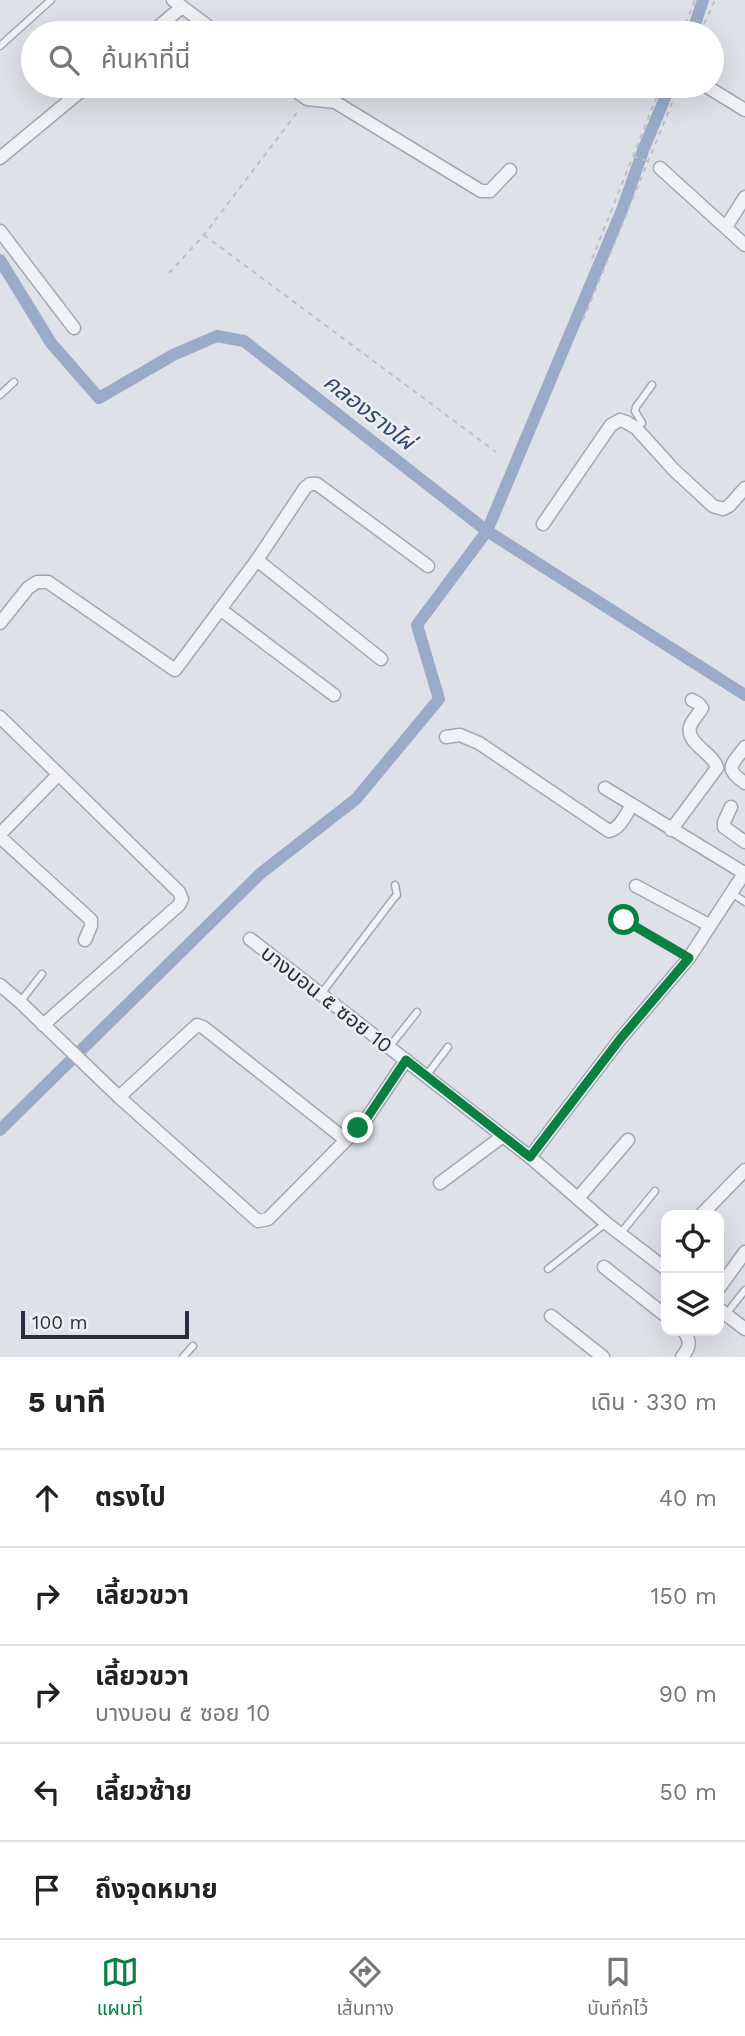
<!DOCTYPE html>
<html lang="th">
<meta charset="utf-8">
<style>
:root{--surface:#fff;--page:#f2f2f2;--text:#222;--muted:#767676;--line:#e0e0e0;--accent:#0b8043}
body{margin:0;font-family:"Work Sans","Noto Sans Thai",sans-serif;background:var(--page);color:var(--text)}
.controls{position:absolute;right:21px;bottom:21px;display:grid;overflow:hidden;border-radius:14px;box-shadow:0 7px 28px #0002}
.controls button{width:63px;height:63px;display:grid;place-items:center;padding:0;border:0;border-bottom:2px solid var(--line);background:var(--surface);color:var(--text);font:35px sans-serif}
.scale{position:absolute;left:21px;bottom:18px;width:168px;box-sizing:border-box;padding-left:7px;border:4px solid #272d3f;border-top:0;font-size:19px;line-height:24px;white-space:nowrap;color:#272d3f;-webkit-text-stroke:5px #eef0f5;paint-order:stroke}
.stop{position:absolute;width:21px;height:21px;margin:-16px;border:5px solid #0b8043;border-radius:50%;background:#fff}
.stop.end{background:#0b8043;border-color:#fff;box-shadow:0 2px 7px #0008}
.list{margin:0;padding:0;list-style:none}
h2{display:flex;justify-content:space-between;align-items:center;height:91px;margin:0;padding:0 28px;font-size:30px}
h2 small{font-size:23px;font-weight:400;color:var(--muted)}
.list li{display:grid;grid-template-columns:46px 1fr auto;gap:21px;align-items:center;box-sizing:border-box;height:98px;padding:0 28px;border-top:2px solid var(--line)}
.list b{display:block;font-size:26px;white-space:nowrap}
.list p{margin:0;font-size:23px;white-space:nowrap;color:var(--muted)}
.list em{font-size:23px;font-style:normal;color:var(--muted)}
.icon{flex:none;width:38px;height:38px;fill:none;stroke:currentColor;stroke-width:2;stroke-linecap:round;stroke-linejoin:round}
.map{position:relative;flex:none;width:745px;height:1357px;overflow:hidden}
.search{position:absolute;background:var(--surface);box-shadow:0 7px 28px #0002;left:21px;right:21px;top:21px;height:77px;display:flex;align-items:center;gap:18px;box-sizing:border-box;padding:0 24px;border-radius:38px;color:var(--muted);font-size:26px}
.sheet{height:581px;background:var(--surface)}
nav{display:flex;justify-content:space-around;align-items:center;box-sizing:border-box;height:98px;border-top:2px solid var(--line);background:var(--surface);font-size:19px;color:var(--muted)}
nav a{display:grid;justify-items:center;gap:4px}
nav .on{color:var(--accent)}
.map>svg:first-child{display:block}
</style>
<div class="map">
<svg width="745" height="1357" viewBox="0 0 745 1357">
<rect width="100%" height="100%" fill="#dee1e8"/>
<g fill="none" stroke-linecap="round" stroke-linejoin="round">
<path stroke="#99abc8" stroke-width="12" d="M692,33L703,0
M0,260L51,343L99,398L173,355L217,336L244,341L487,531L745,695
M0,1130L261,873L356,799L439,699L417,625L487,531L622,210L644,148L670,86"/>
<defs>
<path id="lane" d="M0,46L51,0
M0,395L14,382
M636,428L642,423L635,411L636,407L652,385
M732,893L745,902
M624,920L689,958
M321,994L394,898L397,895L395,885
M20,1002L42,974
M390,1046L417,1012
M426,1076L448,1047
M620,1234L655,1191
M548,1269L606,1223
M726,1314L745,1290
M183,1357L193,1346"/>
<path id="street" d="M173,0L217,33
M151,33L182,7
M289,86L307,99L335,102L481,191H490L510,170
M706,86L745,110
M0,158L87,86
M660,168L745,245
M726,227L745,197
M0,231L74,328
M543,524L611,425L620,420L626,422L636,428L674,470L713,506L723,509L729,506L745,488
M257,560L381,659
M220,609L334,695
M0,623L28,588L37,582H48L175,670L257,560L305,488L310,484H317L428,566
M0,717L179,892L182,899L179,905L43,1025
M446,737L460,735L479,743L609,831C620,829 626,814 632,805
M745,747C732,765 723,768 745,783
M605,788L744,873
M731,807L724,822V827L745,842
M671,830L717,768C714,753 686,744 690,727C692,720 699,714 702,708L699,704L692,700
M0,834L58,775
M0,837L91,920V926L85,940
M636,886L709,925
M250,939L530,1157L606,1223L666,1269
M0,985L20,1002L119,1097L258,1221L268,1219L365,1121L406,1060
M119,1097L197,1025L203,1027L346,1140
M530,1157L621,1038L689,958L745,872
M440,1183L503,1136
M578,1198L628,1140
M701,1215L745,1170
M604,1267L666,1316
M719,1288L745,1252
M719,1309L745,1329
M551,1316L603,1357
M682,1357C690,1347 691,1342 684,1331"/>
</defs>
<use href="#lane" stroke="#a3a7b2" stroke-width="9"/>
<use href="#street" stroke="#a3a7b2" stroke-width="15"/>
<path stroke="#bcbfc6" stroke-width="2" stroke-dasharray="5 5" stroke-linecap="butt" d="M682,33L695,0
M700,33L715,0
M633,156L647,161
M204,235L496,452
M592,259L661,86
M169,273L204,235L299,110
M583,320L679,86"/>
<use href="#lane" stroke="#f1f2f6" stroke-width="6"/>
<use href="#street" stroke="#f1f2f6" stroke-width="12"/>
</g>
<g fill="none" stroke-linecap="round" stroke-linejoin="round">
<path stroke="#0b8043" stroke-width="9" d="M358,1128L365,1121L406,1060L530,1157L621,1038L689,958L624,920"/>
</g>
<g text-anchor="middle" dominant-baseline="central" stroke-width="5" stroke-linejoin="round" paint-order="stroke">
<g font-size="21" fill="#272d3f" stroke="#eef0f5">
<text transform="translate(327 999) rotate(38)">บางบอน ๕ ซอย 10</text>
</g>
<g font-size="23" font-style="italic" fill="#324872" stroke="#eef0f5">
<text transform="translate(369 412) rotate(38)">คลองรางไผ่</text>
</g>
</g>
</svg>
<div class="controls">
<button><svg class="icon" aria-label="locate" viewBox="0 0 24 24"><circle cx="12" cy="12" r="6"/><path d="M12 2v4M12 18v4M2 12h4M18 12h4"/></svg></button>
<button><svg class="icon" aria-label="layers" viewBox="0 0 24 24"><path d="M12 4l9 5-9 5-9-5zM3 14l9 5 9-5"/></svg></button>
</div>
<div class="scale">100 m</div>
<div class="stop" style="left:624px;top:920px"></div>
<div class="stop end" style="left:358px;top:1128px"></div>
<div class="search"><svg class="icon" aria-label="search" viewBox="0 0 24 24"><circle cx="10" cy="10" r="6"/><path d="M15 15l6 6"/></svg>ค้นหาที่นี่</div>
</div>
<section class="sheet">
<h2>5 นาที<small>เดิน · 330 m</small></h2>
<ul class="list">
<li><svg class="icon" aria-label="ahead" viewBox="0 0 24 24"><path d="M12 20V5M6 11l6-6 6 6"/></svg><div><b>ตรงไป</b></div><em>40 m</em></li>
<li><svg class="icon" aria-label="right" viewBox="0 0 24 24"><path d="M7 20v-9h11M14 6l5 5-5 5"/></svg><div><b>เลี้ยวขวา</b></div><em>150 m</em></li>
<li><svg class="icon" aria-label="right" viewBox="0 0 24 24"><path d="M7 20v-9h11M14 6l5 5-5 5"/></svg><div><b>เลี้ยวขวา</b><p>บางบอน ๕ ซอย 10</p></div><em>90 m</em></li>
<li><svg class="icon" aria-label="left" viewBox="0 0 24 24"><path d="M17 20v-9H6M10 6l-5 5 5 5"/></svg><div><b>เลี้ยวซ้าย</b></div><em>50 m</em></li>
<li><svg class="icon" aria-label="arrive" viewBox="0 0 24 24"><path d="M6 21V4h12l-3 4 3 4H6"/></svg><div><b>ถึงจุดหมาย</b></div></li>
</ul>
</section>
<nav>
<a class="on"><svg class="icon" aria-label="map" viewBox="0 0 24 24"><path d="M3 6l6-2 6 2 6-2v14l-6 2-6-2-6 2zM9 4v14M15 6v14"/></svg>แผนที่</a>
<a><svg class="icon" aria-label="directions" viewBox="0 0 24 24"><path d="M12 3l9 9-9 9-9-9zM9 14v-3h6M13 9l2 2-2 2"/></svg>เส้นทาง</a>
<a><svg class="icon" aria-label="saved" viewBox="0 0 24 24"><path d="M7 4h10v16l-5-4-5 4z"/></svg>บันทึกไว้</a>
</nav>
